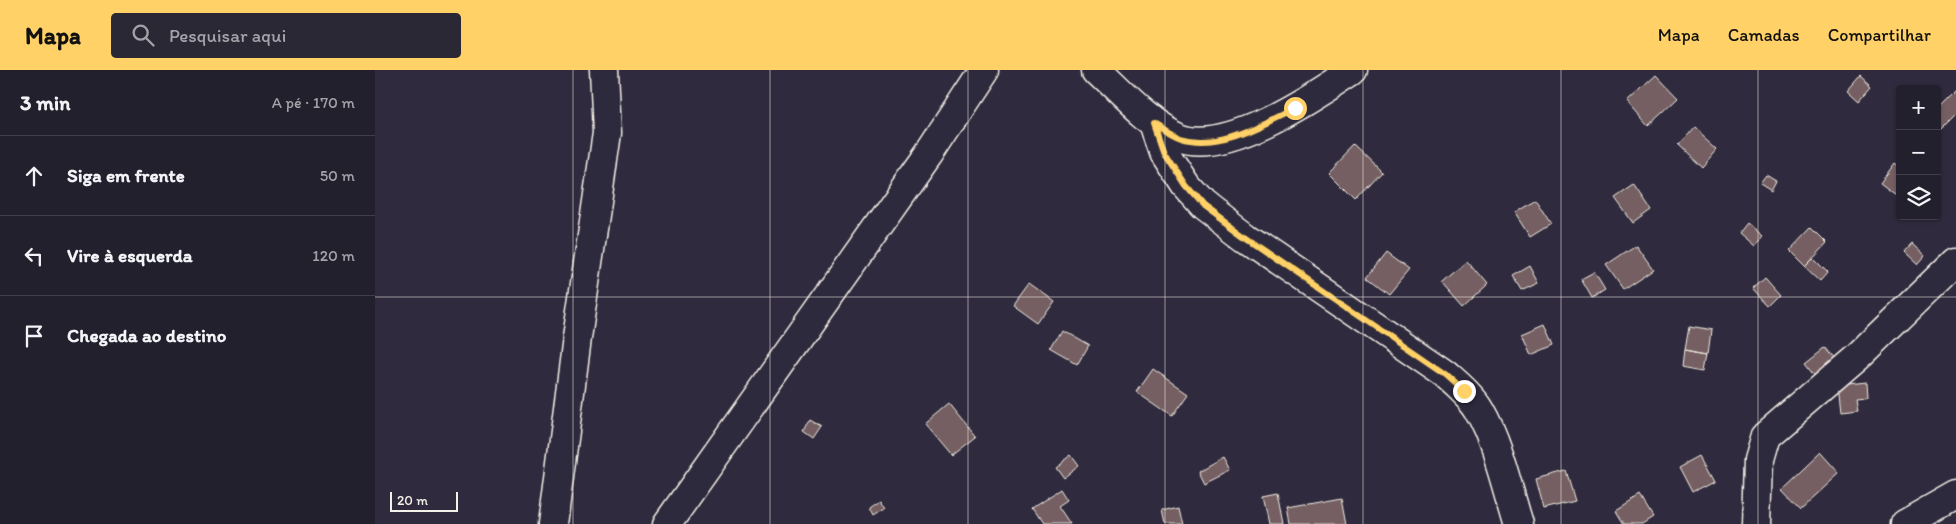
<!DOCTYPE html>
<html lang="pt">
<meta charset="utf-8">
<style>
:root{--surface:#23202e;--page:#2b2836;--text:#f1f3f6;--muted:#a3a3aa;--line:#403e4a;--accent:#ffd166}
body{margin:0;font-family:Itim,sans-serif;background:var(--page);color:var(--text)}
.controls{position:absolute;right:15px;top:15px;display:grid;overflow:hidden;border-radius:5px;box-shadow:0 1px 4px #0004}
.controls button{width:45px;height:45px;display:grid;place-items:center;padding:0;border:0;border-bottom:1px solid var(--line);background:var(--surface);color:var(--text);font:25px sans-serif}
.scale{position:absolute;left:15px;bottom:12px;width:68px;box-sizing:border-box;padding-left:5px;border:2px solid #f4f1e8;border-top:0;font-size:14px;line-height:18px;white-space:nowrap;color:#f4f1e8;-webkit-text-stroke:4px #2f2a3d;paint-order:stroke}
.stop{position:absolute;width:15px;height:15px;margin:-11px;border:4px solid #ffd166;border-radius:50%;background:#fff}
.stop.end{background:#ffd166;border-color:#fff;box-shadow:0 1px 5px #0008}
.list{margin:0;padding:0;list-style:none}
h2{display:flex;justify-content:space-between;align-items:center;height:65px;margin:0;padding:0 20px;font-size:21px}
h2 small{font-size:16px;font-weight:400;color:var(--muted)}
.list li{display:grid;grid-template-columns:32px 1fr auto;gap:15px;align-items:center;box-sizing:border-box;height:80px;padding:0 20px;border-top:1px solid var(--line)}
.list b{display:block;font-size:19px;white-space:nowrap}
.list em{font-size:16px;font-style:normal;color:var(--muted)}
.icon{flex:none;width:28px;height:28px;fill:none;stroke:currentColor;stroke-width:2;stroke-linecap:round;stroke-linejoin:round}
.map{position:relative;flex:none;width:1581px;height:454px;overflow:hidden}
header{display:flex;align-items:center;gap:30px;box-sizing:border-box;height:70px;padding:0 25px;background:var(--accent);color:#111}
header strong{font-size:24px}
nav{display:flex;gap:28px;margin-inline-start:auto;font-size:18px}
.search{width:350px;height:45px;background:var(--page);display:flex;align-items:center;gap:12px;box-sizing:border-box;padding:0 18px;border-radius:5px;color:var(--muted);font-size:19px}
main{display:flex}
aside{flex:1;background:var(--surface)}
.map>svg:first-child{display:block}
</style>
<header>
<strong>Mapa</strong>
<div class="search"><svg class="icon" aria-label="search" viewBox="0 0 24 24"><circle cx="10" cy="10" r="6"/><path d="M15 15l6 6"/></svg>Pesquisar aqui</div>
<nav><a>Mapa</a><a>Camadas</a><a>Compartilhar</a></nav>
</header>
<main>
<aside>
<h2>3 min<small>A pé · 170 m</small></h2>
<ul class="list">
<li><svg class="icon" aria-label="ahead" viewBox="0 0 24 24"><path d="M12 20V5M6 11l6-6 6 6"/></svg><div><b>Siga em frente</b></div><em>50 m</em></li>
<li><svg class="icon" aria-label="left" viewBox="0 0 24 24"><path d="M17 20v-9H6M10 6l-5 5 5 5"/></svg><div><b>Vire à esquerda</b></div><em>120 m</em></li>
<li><svg class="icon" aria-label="arrive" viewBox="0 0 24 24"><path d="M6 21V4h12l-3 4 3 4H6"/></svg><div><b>Chegada ao destino</b></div></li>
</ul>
</aside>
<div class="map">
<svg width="1581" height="454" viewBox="0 0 1581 454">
<rect width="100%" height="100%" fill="#2f2a3d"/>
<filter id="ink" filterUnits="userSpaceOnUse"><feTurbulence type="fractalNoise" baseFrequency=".02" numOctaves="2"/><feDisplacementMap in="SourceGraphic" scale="10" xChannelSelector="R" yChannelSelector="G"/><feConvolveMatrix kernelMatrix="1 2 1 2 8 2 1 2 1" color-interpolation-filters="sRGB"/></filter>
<g filter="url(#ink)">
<path fill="#755f62" stroke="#f4f1e8" d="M1281,5L1303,28L1273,56L1252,32Z
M1486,6L1497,16L1484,31L1473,21Z
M1581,20V44L1566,59L1562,55V39Z
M1318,57L1342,79L1326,98L1302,75Z
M980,76L1007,102L981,130L954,103Z
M1520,93L1525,97V128L1505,113Z
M1391,105L1401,111L1396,120L1385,113Z
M1259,115L1276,140L1258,153L1240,128Z
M1160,129L1176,154L1155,167L1139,142Z
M1372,153L1387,166L1379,176L1364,163Z
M1437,157L1452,172L1429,196L1414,181Z
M1537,174L1550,186L1542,195L1529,183Z
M1261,175L1278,199L1248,219L1231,195Z
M1011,183L1034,200L1014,224L992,207Z
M1438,187L1453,202L1445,211L1429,196Z
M1091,190L1112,215L1089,236L1067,211Z
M1155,196L1164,213L1147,221L1138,206Z
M1219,202L1230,220L1217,228L1206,209Z
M1390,207L1406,225L1395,236L1378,218Z
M654,214L679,232L663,254L638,236Z
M1170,254L1179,275L1156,285L1147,264Z
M1314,256L1336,260L1333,283L1310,279Z
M687,261L713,276L702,295L676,280Z
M1450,277L1461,290L1442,306L1431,292Z
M1310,279L1333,283L1330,300L1308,296Z
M778,299L813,323L797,346L762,322Z
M1490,313L1491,328L1480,329L1482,341L1465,343L1462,316Z
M574,334L600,366L576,385L550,354Z
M435,350L447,357L439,369L429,362Z
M1445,382L1464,403L1426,438L1407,418Z
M696,385L704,396L688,408L680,397Z
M1327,385L1341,410L1318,422L1305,397Z
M848,387L855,400L829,413L823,401Z
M1191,401L1200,431L1169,439L1161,409Z
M687,419L694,430L685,436L697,454H667L657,439Z
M903,423L909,454H894L888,426Z
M1265,426L1278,447L1267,454H1249L1241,441Z
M967,428L972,454H916L913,438Z
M504,430L509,438L498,445L494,437Z
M803,436L807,454H790L787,440Z"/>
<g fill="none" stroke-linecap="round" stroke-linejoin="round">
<defs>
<path id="minor" d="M721,0C746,23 772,54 804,67C852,86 939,26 978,0
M779,53L789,82L811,116L828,135L870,167L1070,304C1082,315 1096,326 1104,340C1124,375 1132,416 1144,454
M178,454L202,268L232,63L229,0
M292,454L554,84L609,0
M1381,454L1383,390L1390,366L1483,286L1581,191
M1530,454L1581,425"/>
</defs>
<use href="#minor" stroke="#f4f1e8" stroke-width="31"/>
<use href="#minor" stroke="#2f2a3d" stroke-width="28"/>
</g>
</g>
<g fill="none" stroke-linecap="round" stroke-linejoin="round" filter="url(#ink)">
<path stroke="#ffd166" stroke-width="6" d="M920,38C886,54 845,80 806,68C797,65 787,58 779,53L789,82L811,116L828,136L870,167L1070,304L1089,321"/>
</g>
<path fill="none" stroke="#f4f1e8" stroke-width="1" stroke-opacity="0.55" d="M198,0V454M395,0V454M593,0V454M790,0V454M988,0V454M1186,0V454M1383,0V454M0,227H1581"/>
</svg>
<div class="controls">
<button>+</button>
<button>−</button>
<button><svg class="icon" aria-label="layers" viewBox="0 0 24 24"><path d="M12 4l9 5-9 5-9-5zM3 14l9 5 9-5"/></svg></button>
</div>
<div class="scale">20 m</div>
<div class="stop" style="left:920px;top:38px"></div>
<div class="stop end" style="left:1089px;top:321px"></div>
</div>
</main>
